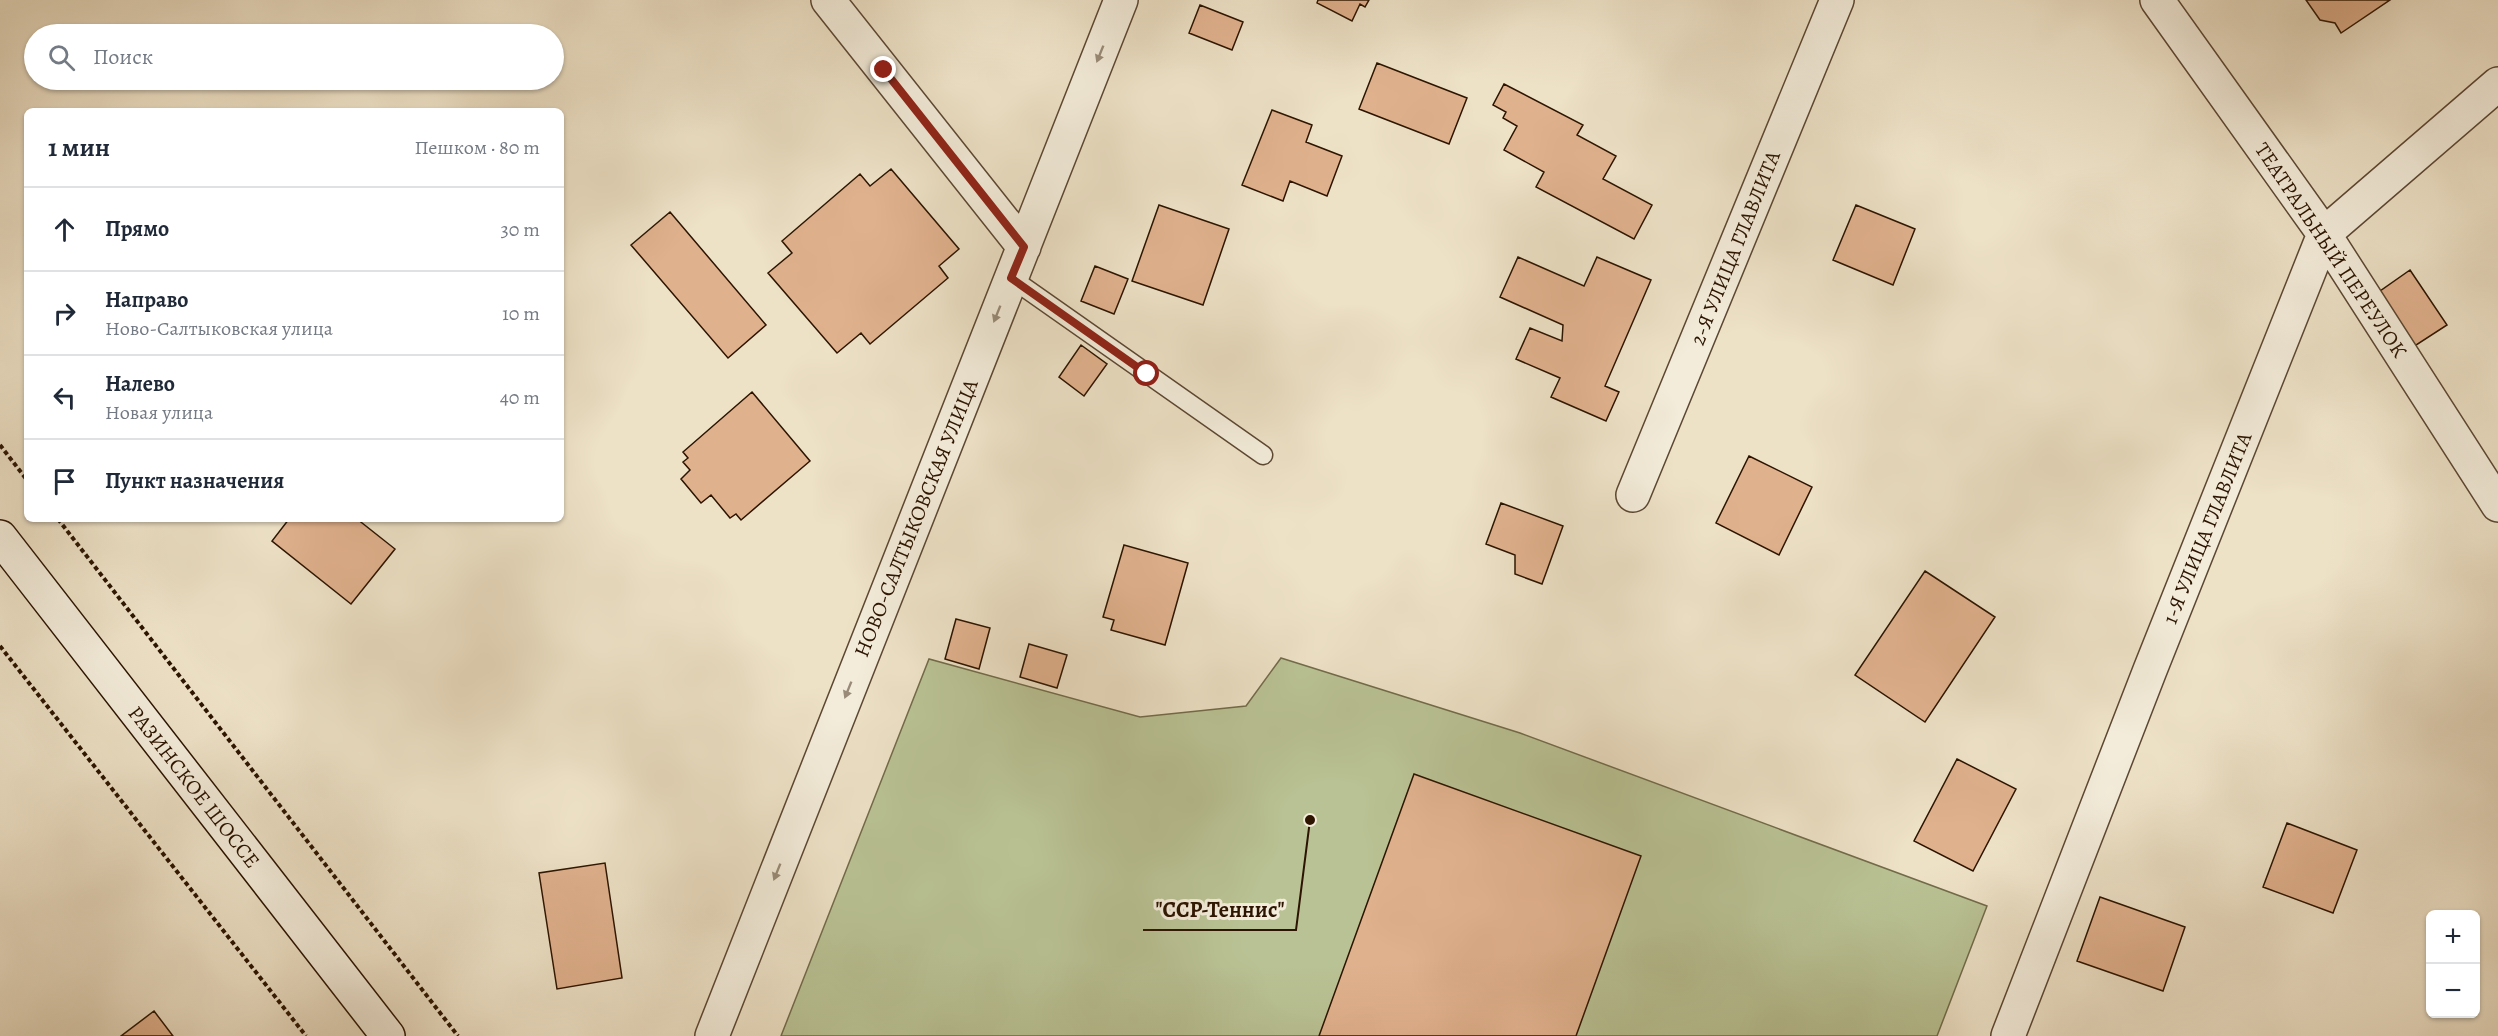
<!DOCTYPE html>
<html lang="ru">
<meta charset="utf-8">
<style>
:root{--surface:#fff;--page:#f2f2f3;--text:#1f2937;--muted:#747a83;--line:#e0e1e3}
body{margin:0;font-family:Alegreya,serif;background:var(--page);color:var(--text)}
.controls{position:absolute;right:18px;bottom:18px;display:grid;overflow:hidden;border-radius:9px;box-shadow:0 2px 4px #0004}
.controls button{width:54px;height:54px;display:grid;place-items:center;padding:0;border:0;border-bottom:2px solid var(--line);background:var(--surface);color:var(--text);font:30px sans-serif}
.stop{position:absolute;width:18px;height:18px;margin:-14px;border:4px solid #8f2418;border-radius:50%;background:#fff}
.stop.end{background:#8f2418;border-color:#fff;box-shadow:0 2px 6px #0008}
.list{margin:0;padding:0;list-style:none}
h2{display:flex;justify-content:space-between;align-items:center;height:78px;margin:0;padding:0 24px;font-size:26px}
h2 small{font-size:20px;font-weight:400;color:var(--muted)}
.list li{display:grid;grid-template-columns:39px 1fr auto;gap:18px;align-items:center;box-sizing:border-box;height:84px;padding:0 24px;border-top:2px solid var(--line)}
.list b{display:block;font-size:22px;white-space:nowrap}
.list p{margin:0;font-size:20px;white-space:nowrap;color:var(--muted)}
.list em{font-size:20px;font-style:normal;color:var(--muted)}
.icon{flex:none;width:33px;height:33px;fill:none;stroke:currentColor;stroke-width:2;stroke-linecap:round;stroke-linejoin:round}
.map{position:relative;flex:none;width:2498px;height:1036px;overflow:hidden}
.search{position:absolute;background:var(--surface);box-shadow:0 2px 4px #0004;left:24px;top:24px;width:540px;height:66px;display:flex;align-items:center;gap:15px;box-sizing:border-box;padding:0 21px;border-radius:33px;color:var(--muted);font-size:22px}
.panel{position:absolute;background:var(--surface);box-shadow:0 2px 4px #0004;left:24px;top:108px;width:540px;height:414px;border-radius:9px}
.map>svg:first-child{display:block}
</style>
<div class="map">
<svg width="2498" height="1036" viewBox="0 0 2498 1036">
<rect width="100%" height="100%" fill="#ede1c6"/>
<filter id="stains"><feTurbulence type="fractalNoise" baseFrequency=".00333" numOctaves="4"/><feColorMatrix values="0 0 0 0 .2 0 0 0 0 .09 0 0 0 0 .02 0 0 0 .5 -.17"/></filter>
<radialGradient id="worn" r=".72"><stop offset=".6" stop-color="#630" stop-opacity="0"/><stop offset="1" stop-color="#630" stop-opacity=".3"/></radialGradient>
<path fill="#b9c294" stroke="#726b4a" stroke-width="1.5" d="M1281,658L1520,733L1987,906L1937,1036H781L929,659L1140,717L1246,706Z"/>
<path fill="#e0b18d" stroke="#2c1400" stroke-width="1.5" d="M1318,0H1369L1365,7L1360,4L1352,21L1317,3Z
M2306,0H2390L2341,33L2335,23L2320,20Z
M1200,5L1243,22L1232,50L1189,33Z
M1377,63L1467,98L1449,144L1359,109Z
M1504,84L1583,125L1577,135L1616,156L1603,179L1652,205L1634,239L1536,187L1544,172L1504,150L1517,126L1503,118L1506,112L1493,105Z
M1272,110L1312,125L1306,142L1342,156L1327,196L1290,181L1283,201L1242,185Z
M891,169L959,249L939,266L948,278L870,344L861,333L837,353L768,273L792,253L782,241L860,174L870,186Z
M1159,205L1229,229L1203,305L1132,281Z
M1856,205L1915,229L1893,285L1833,260Z
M670,212L766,325L728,358L631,245Z
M1518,257L1584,286L1597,257L1651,280L1605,386L1619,392L1606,421L1551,397L1560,378L1516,359L1530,328L1562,341L1563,325L1500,297Z
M1095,266L1128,279L1114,314L1081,301Z
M2410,270L2447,325L2410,349L2373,296Z
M1081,345L1107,364L1084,396L1059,377Z
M752,392L810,461L741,520L736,514L730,518L711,495L701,503L681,479L690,470L683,462L688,458L683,452Z
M1749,456L1812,487L1779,555L1716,523Z
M1501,503L1563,526L1542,584L1515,574V555L1486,544Z
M289,519H357L395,549L351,604L272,541Z
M1124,545L1188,563L1165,645L1111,630L1114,620L1103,617Z
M1925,571L1995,617L1925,722L1855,675Z
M956,619L990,628L979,669L945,659Z
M1029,644L1067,655L1057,688L1020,677Z
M1957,759L2016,789L1973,871L1914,841Z
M1414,774L1641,856L1576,1036H1319Z
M2287,823L2357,850L2333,913L2263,887Z
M605,863L622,978L557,989L539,873Z
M2100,897L2185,927L2163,991L2077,961Z
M154,1011L173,1036H121Z"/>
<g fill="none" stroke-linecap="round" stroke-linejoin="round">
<defs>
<path id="service" d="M1011,278L1263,455"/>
<path id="minor" d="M828,0L1024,247
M2157,0L2324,234L2498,505
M1633,495L1837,0
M712,1036L1121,0
M2008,1036L2150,670L2324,234L2498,84"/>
<path id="secondary" d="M0,537L388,1036"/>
</defs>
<use href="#service" stroke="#5c4732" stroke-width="21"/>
<use href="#minor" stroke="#5c4732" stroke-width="36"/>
<use href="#secondary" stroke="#2c1400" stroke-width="36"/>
<path stroke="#2c1400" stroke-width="4" stroke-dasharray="4.5 3" stroke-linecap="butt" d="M0,445L27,480
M58,519L458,1036
M0,646L306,1036"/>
<use href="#service" stroke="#f3ecda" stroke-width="18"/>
<use href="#minor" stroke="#f3ecda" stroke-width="33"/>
<use href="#secondary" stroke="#f3ecda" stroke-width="33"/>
</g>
<defs><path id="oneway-solid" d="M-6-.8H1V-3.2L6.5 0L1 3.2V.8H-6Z" transform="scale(1.5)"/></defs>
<g fill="#998b78">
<use href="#oneway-solid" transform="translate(1100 54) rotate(112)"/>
<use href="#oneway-solid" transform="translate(997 314) rotate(112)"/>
<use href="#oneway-solid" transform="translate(848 690) rotate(112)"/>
<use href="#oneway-solid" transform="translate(777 872) rotate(112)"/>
</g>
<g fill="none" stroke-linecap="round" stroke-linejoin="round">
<path stroke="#8f2418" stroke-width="8" d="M884,70L1024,247L1011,278L1147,374"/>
</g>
<g text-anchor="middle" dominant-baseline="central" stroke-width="6" stroke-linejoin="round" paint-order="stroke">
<g font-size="21" fill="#2c1400" stroke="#f3ecda">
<text transform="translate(1735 248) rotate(-68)">2-Я УЛИЦА ГЛАВЛИТА</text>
<text transform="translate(2331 250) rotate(56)">ТЕАТРАЛЬНЫЙ ПЕРЕУЛОК</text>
<text transform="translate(916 518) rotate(-68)">НОВО-САЛТЫКОВСКАЯ УЛИЦА</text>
<text transform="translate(2207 528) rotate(-68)">1-Я УЛИЦА ГЛАВЛИТА</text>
<text transform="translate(194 787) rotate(52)">РАЗИНСКОЕ ШОССЕ</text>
</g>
</g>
<path fill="none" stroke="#2c1400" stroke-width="2" d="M1310 820L1296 930H1143"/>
<circle fill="#2c1400" stroke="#f3ecda" stroke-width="2" cx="1310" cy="820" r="6"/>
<g font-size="22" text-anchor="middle" font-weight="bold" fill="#2c1400" stroke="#f3ecda" stroke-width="6" stroke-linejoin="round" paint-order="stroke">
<text x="1220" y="917">"ССР-Теннис"</text>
</g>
<rect width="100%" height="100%" filter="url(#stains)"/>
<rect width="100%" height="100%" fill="url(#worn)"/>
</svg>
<div class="controls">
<button>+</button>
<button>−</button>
</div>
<div class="stop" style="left:1147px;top:374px"></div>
<div class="stop end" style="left:884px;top:70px"></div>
<div class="search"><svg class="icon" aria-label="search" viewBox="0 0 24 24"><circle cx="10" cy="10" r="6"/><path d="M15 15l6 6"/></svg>Поиск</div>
<section class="panel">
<h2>1 мин<small>Пешком · 80 m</small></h2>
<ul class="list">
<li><svg class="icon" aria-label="ahead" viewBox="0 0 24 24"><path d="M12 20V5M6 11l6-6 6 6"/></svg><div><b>Прямо</b></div><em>30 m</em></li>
<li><svg class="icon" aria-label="right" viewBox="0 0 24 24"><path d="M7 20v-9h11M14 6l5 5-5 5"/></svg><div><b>Направо</b><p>Ново-Салтыковская улица</p></div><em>10 m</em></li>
<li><svg class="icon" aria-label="left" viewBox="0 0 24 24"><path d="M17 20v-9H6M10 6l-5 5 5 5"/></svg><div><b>Налево</b><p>Новая улица</p></div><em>40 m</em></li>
<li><svg class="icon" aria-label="arrive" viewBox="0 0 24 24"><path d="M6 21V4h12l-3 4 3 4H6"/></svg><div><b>Пункт назначения</b></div></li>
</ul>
</section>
</div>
